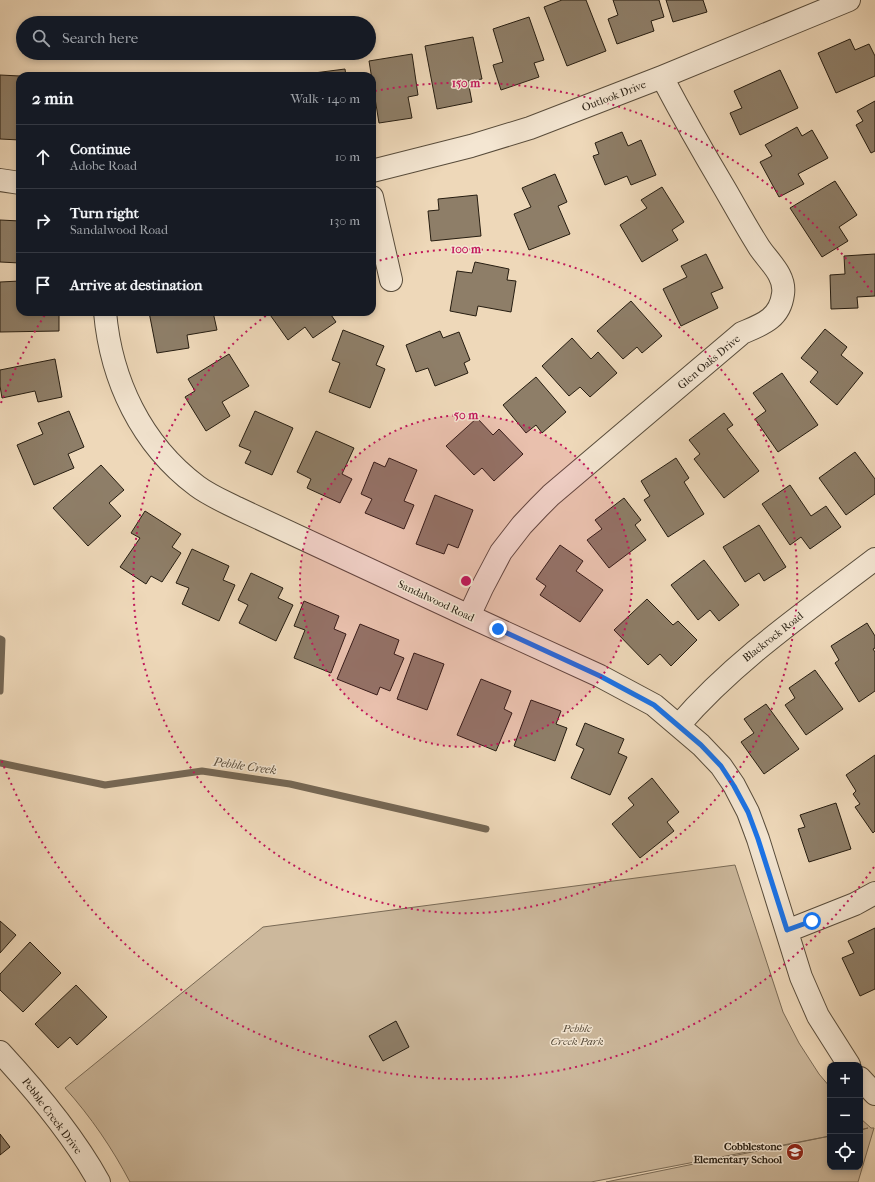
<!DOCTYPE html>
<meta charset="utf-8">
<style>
:root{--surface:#171b24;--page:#242831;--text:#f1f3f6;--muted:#9ea1a6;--line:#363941}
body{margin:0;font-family:"IM FELL French Canon",serif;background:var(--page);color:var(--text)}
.controls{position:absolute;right:12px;bottom:12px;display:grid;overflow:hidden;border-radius:8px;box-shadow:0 2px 6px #0003}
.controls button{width:36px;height:36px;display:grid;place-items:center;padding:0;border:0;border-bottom:1px solid var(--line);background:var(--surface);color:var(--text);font:20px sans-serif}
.stop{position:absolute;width:12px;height:12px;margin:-9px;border:3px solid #1a73e8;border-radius:50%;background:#fff}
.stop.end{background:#1a73e8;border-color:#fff;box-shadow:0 1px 4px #0008}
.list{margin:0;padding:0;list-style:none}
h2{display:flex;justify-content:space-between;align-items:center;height:52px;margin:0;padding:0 16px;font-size:17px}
h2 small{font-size:13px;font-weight:400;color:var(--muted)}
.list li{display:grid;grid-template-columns:26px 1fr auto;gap:12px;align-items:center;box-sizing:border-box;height:64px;padding:0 16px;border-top:1px solid var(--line)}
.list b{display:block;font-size:15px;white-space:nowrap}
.list p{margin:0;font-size:13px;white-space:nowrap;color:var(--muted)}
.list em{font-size:13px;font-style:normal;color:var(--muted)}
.icon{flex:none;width:22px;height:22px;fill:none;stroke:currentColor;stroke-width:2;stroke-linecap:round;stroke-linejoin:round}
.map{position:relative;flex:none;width:875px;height:1182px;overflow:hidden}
.search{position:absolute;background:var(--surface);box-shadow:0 2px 6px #0003;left:16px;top:16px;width:360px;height:44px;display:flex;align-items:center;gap:10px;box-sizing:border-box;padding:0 14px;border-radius:22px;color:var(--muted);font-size:15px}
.panel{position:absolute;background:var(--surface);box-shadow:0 2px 6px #0003;left:16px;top:72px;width:360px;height:244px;border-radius:12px}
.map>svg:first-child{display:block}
</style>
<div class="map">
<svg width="875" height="1182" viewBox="0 0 875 1182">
<rect width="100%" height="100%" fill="#eed8b9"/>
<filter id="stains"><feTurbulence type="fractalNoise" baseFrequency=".005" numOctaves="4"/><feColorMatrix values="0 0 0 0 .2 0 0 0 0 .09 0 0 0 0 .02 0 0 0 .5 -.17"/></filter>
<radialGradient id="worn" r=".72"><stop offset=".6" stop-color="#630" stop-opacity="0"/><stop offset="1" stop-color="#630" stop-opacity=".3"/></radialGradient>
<path fill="#ccb89c" stroke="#796a56" d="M735,865L783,1012L799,1043L819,1074L830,1087V1136L591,1182H130C112,1148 91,1117 65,1088L263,927Z
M860,1118L871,1128H874L858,1182H606L830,1136V1167H860V1130L868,1128L860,1130Z"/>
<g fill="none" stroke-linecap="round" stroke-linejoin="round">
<path stroke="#756754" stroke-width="7" d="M0,639L2,640L0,691
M0,763L105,785L202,771L290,784L486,829"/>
</g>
<path fill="#8e7e68" stroke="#261d11" d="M562,0H586L606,51L567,66L544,7Z
M613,0H659L664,17L651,21L654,31L617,44L608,19L618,15Z
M666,0H703L707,12L673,22Z
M529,17L544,60L534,63L539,77L501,90L493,65L503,62L493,29Z
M473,37L482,79L468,81L472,102L437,109L425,46Z
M850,39L855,50L869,44L875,56V76L836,93L818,53Z
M412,54L418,95L408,97L412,118L379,123L369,61Z
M345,69L346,76H314V73Z
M780,70L798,108L740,135L730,113L742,108L734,91Z
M0,75L20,76V140L0,139Z
M875,101V151L871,153L856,125L863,121L857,111Z
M797,127L802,136L812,130L828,158L798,174L804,184L779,197L760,162L772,156L765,145Z
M622,132L628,146L641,140L656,175L631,185L627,176L605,185L593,156L599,154L595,143Z
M555,174L567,202L558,206L570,234L529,250L514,214L531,207L522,188Z
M835,181L857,215L839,227L848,241L822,257L790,208Z
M662,187L684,222L672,230L678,240L642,262L620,225L647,208L641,200Z
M477,195L481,236L431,241L428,211L439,210L438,199Z
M0,220L20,221V263L0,262Z
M706,254L723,288L711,293L718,308L681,326L663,289L687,277L681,266Z
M875,254V296L857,297L858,308L831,309L830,275L845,274L844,256Z
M475,262L509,269L507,280L516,281L511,312L478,306L476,316L450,311L457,271L472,273Z
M20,281V312H59V331L0,332V282Z
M631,301L662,336L642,353L637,347L623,359L597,331Z
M149,312H213L217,330L187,335L189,348L157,353Z
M268,312H329L336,322L313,338L305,327L288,340Z
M825,329L847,347L841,355L863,373L837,405L810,382L818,372L801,358Z
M343,330L384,346L376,365L385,369L370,408L329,392L340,363L332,360Z
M440,331L443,338L459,332L470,360L464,363L468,373L435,386L428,368L416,372L406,345Z
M572,338L591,359L598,352L617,373L590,397L580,387L569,396L542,366Z
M229,354L249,386L222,402L230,416L206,431L185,397L195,391L188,379Z
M55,359L62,397L38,402L35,391L2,398L0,386V370Z
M782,373L818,425L778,452L755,419L766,411L753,393Z
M536,377L566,412L542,433L536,425L526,433L503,405Z
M69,411L84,447L68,454L74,468L34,485L17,445L43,434L38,423Z
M255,411L293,428L272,475L245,463L251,451L239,446Z
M724,413L733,425L727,429L759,471L724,498L694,459L700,454L689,440Z
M477,418L493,435L499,429L523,454L494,481L482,468L474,475L446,446Z
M316,431L354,448L342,474L352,479L340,503L307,488L311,479L297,472Z
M855,452L875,479V494L846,515L819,478Z
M389,458L417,470L404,501L414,505L404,529L365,513L372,499L361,494L374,462L385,467Z
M676,458L689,478L684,482L704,514L668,537L644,500L650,496L641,481Z
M101,465L124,490L109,503L121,516L88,546L53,508Z
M790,485L811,516L826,506L841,527L810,549L801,537L790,545L762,504Z
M435,495L473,510L458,548L448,544L444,554L416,544Z
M624,498L641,520L635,525L646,540L609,568L587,540L602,529L595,520Z
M145,511L181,534L172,547L181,553L162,582L151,576L146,584L120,567L140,538L131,533Z
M759,525L786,567L764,581L759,573L745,582L723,547Z
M560,545L583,561L576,571L603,590L580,622L540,595L546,586L536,579Z
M192,549L229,566L223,580L235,585L219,621L182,604L189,588L176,583Z
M704,560L739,605L719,621L710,610L698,620L671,585Z
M251,573L283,588L278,598L293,605L276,641L239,623L248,605L238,600Z
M647,599L673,625L678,621L697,640L671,666L660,654L648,665L614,630Z
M304,601L339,616L334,629L346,634L331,673L294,658L305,630L294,626Z
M867,623L875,636V648L873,649L875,652V691L859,702L835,663L839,660L831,646Z
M360,624L399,640L394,654L404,658L390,691L380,687L377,695L337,679Z
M414,653L444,664L427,710L397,699Z
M815,670L843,709L806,735L785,705L795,698L789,688Z
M481,679L511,691L504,709L512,713L496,751L457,735Z
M531,700L561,711L556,724L567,728L555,761L514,746Z
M766,704L799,749L764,774L741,742L754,733L744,719Z
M585,723L624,739L618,753L627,757L610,795L571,778L584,749L576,745Z
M875,755V831L873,833L855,807L860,804L853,794L856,791L846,775Z
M652,778L679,812L667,822L674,831L640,858L612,824L634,805L628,798Z
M836,803L851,849L809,862L798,829L805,827L800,815Z
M0,921L16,935L0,953Z
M875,928V989L860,996L842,958L854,953L848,941Z
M30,942L61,973L23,1012L0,990V974Z
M76,985L107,1017L77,1045L70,1037L58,1048L35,1024Z
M396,1021L409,1047L383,1061L369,1036Z
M0,1134L10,1147L0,1155Z"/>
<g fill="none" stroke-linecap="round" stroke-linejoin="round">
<defs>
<path id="minor" d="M372,171L471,146L530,128L662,77L849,0
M0,180L20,183
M372,197L391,280
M105,312C111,380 141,444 197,486C209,495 223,501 237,508L469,616L600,676L654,705L701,745L721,766L734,785L748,812L758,839L801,977L818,1016L849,1065
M469,616L482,588L501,552L522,525L539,507L551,495L742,333C761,325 780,319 783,294C786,275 768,261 759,247C747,228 736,208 725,189C703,152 682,115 662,77
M679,725C735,660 807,611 875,559
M787,931L855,904L875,893
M0,1052C37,1092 73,1135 99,1182
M860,1078L875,1094"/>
</defs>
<use href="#minor" stroke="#584c3b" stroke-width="24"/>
<use href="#minor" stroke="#f4e6d2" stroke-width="22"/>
</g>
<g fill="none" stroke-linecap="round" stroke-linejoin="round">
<path stroke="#1a73e8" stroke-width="5" d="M498,629L600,676L654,705L701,745L721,766L734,786L748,812L758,839L787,930L812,921"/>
</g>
<circle cx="466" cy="581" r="166" fill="#c2185b" fill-opacity=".12"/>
<g fill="none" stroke="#c2185b" stroke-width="2" stroke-dasharray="2 4">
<circle cx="466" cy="581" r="166"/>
<path d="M374 262A332 332 0 1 1 271 312"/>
<path d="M874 867A498 498 0 0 1 1 759M1 403A498 498 0 0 1 46 313M375 91A498 498 0 0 1 874 295"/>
</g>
<defs>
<symbol id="school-disc" viewBox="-11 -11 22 22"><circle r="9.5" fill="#8f2418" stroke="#f4e6d2"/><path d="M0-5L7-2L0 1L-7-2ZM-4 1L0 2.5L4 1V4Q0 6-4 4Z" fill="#fff"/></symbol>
</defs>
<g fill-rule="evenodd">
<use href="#school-disc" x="785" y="1142" width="20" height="20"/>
</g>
<g text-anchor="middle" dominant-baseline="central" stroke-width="3" stroke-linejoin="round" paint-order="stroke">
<g font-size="11" fill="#261d11" stroke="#f4e6d2">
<text transform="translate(614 96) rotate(-21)">Outlook Drive</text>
<text transform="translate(709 362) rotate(-40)">Glen Oaks Drive</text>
<text transform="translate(436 601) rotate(25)">Sandalwood Road</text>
<text transform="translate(773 637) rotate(-38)">Blackrock Road</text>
<text transform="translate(52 1116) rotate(53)">Pebble Creek Drive</text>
</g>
<g font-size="11" font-style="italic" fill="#584c3b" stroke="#f4e6d2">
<text x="577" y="1028">Pebble<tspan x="577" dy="13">Creek Park</tspan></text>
</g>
<g font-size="11" font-weight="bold" fill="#261d11" stroke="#f4e6d2" text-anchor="end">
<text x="782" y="1146">Cobblestone<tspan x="782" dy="13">Elementary School</tspan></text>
</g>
<g font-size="12" font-style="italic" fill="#5b4e3d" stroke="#f4e6d2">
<text transform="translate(245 766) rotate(8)">Pebble Creek</text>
</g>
</g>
<circle cx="466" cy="581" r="6" fill="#c2185b" stroke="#f4e6d2" stroke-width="2"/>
<g font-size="12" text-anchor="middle" font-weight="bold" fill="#c2185b" stroke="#f4e6d2" stroke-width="3" stroke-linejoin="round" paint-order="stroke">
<text x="466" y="87">150 m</text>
<text x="466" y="253">100 m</text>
<text x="466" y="419">50 m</text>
</g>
<rect width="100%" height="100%" filter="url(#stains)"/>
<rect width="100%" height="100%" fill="url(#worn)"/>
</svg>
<div class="controls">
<button>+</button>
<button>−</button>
<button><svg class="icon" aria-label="locate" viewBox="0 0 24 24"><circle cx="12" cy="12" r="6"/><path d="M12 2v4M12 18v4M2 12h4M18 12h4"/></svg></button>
</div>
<div class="stop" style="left:812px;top:921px"></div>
<div class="stop end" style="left:498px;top:629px"></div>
<div class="search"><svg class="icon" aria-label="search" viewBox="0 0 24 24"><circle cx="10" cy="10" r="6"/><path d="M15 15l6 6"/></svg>Search here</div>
<section class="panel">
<h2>2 min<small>Walk · 140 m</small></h2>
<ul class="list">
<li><svg class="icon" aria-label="ahead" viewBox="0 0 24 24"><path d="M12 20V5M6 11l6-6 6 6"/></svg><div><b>Continue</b><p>Adobe Road</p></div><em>10 m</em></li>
<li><svg class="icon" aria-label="right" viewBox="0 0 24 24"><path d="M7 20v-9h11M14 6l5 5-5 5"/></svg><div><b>Turn right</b><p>Sandalwood Road</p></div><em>130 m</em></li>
<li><svg class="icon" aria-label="arrive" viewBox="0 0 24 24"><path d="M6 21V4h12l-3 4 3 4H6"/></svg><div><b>Arrive at destination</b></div></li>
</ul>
</section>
</div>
